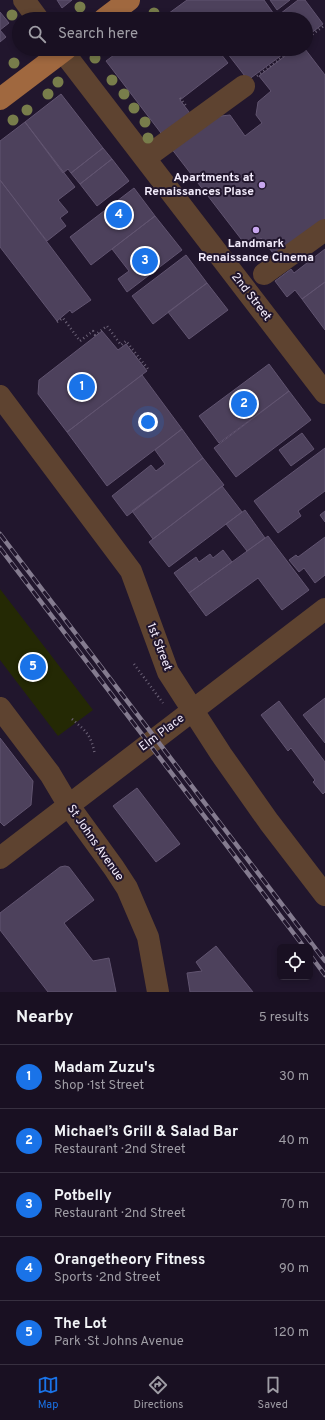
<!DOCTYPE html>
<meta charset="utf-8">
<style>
:root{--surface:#191022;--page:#22192a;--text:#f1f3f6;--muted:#9f9da5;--line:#373040;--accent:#1a73e8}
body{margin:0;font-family:Overpass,sans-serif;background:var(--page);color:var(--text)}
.controls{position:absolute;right:12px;bottom:12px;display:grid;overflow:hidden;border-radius:6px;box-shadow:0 2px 6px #0003}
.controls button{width:36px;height:36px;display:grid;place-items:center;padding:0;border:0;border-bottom:1px solid var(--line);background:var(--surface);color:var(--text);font:20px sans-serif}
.you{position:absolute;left:148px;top:422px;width:14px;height:14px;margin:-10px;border:3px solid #fff;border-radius:50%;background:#1a73e8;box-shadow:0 0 0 6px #1a73e833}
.badge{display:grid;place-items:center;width:26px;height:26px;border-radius:50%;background:var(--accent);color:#fff;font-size:13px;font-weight:700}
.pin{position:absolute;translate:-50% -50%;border:2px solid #fff;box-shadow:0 1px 4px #0006}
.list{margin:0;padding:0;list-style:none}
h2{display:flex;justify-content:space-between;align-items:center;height:52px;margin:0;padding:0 16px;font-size:17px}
h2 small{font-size:13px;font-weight:400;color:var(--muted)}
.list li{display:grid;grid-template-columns:26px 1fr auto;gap:12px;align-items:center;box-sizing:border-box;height:64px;padding:0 16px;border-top:1px solid var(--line)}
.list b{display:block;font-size:15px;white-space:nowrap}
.list p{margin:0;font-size:13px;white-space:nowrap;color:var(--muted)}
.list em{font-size:13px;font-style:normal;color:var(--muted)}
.icon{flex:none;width:22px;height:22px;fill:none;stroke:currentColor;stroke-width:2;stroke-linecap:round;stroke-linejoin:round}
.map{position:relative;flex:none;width:325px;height:992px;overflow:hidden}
.search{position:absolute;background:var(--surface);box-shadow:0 2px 6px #0003;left:12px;right:12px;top:12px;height:44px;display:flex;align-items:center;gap:10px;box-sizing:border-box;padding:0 14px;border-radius:22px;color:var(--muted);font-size:15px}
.sheet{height:372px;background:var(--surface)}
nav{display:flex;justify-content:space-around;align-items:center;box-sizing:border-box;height:56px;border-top:1px solid var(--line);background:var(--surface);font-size:11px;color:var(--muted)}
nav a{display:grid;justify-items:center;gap:2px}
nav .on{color:var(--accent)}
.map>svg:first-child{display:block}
</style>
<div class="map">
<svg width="325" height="992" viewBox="0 0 325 992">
<rect width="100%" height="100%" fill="#21162d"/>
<path fill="#242904" d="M0,589L93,710L58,736L0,660Z"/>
<path fill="#4d415c" stroke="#615470" d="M57,0H72L62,8Z
M187,0H264L276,17L298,0H305L323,24L306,37V19H161Z
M270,0H290L277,10Z
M0,12L9,23L0,30Z
M0,30L6,37L0,42Z
M122,49H217L228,63L180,100L192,116L164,137L106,61Z
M224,49H290L248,80Z
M294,49H305L325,75V222L277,258L261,238L248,248L171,148L212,117L230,115L245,136L262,123L256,115L258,102L271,91L259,76Z
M61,94L103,148L71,173L68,169L63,173L25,122Z
M25,122L75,187L58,200L68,212L60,218L66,226L47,241L0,180V141Z
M103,148L112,159L80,184L71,173Z
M112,159L129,181L97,206L80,184Z
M0,180L91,300L72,313L70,310L57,321L0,247Z
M134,188L155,216L91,265L70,237Z
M155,216L182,250L127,292L118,279L129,271L112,249Z
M325,249V282L302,299L295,290L287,297L275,281L291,269L294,273Z
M186,255L207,283L153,324L132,296Z
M325,282V330L302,299Z
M207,283L228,310L189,339L168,312Z
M102,331L118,350L126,344L147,371L67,432L38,394L39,380Z
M269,364L289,391L219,443L199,416Z
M142,375L182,429L107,486L67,432Z
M289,391L311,420L236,477L214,448Z
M182,429L203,458L127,516L112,496L151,465L156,471L165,464L155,450Z
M302,433L314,449L291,466L279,450Z
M325,448V491L298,511L301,516L278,533L254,501Z
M203,458L224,485L153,539L132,511Z
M222,486L242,512L169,567L149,542Z
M245,510L265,538L247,551L226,524Z
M325,511V522L320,515Z
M268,536L309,590L282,610L258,578L206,616L189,593Z
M325,537V575L315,583L304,568L299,572L289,560L296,555L298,557Z
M223,550L232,562L189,593L174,573L196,557L199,562L210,554L213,558Z
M325,698V743L303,715Z
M279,701L325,762V792L323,794L313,782L315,780L291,748L288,751L261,715Z
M0,738L33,781L31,805L4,826L0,822Z
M137,788L180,844L156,862L113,806Z
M65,866L69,867L94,900L64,923L93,961L109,958L116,992H48L0,930V913L60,867Z
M216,946L253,992H190L187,973L202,971L196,962Z"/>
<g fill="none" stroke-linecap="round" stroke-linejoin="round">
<path stroke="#6d6378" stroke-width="2.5" stroke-dasharray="1 3" stroke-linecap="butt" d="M306,39L325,25
M257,76L293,49
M180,98L187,107
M57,322L63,318L80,341L93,331L95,335L107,326L121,345L126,341L148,369
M134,664L163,703
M72,719C87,732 91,735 95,755"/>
<path stroke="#5e4330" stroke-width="22" d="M24,0L38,19
M61,49L325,393
M145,158L244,86
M264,274L325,230
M0,396L131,571L168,672L221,754L269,822L325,895
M0,708L50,774L69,806L114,868L127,888L148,937L158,992
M0,858L325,609"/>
<path stroke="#a0683f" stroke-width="22" d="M104,19L129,0
M0,99L66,49"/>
<defs>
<path id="rail" d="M0,534L325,961
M0,548L304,947
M310,955L325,975"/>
</defs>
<use href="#rail" stroke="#847b8f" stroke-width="4.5"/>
<use href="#rail" stroke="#21162d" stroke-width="3" stroke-dasharray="9" stroke-linecap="butt"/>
</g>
<g fill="#787d4b">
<circle cx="80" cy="7" r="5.5"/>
<circle cx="154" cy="13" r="5.5"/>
<circle cx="12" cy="15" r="5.5"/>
<circle cx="95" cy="58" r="5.5"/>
<circle cx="14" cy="63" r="5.5"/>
<circle cx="112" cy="80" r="5.5"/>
<circle cx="58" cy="82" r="5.5"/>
<circle cx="48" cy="94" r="5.5"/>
<circle cx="124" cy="94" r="5.5"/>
<circle cx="134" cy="108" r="5.5"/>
<circle cx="27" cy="110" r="5.5"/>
<circle cx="13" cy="120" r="5.5"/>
<circle cx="145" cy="122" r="5.5"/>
<circle cx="148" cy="138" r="5.5"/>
</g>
<g fill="#c8a6ef" stroke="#21162d" stroke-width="1.5">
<circle cx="262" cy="185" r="4"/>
<circle cx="256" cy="230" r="4"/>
</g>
<g text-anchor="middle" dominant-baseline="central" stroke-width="4" stroke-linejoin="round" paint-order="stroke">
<g font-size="12" font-weight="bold" fill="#f3ecfc" stroke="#21162d" text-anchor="end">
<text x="254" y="178">Apartments at<tspan x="254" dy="14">Renaissances Plase</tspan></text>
<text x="256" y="244" text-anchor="middle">Landmark<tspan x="256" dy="14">Renaissance Cinema</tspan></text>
</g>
<g font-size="12" fill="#f3ecfc" stroke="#21162d">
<text transform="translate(251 297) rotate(52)">2nd Street</text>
<text transform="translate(159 647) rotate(69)">1st Street</text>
<text transform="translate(162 733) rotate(-37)">Elm Place</text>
<text transform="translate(95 843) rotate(55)">St Johns Avenue</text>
</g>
</g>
</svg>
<div class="controls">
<button><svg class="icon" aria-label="locate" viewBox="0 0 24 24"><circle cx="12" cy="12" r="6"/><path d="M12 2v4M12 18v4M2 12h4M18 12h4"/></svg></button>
</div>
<div class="you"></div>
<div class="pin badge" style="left:82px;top:387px">1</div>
<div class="pin badge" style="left:244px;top:404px">2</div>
<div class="pin badge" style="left:145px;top:261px">3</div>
<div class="pin badge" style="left:119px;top:215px">4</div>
<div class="pin badge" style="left:33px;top:667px">5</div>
<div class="search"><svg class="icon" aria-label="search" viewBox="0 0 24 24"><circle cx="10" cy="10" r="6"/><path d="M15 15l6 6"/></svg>Search here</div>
</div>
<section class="sheet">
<h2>Nearby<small>5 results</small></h2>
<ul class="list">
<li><span class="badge">1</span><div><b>Madam Zuzu's</b><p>Shop · 1st Street</p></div><em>30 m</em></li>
<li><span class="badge">2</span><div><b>Michael’s Grill &amp; Salad Bar</b><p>Restaurant · 2nd Street</p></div><em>40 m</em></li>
<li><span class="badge">3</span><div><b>Potbelly</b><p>Restaurant · 2nd Street</p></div><em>70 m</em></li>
<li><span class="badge">4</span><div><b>Orangetheory Fitness</b><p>Sports · 2nd Street</p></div><em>90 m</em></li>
<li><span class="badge">5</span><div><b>The Lot</b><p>Park · St Johns Avenue</p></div><em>120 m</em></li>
</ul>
</section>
<nav>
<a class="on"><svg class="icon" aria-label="map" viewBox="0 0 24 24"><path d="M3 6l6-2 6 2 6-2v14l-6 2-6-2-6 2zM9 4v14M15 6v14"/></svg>Map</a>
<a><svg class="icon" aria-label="directions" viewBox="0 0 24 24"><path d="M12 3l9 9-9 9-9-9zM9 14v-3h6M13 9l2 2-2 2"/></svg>Directions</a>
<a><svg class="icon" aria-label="saved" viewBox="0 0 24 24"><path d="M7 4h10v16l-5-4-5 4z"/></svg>Saved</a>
</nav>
